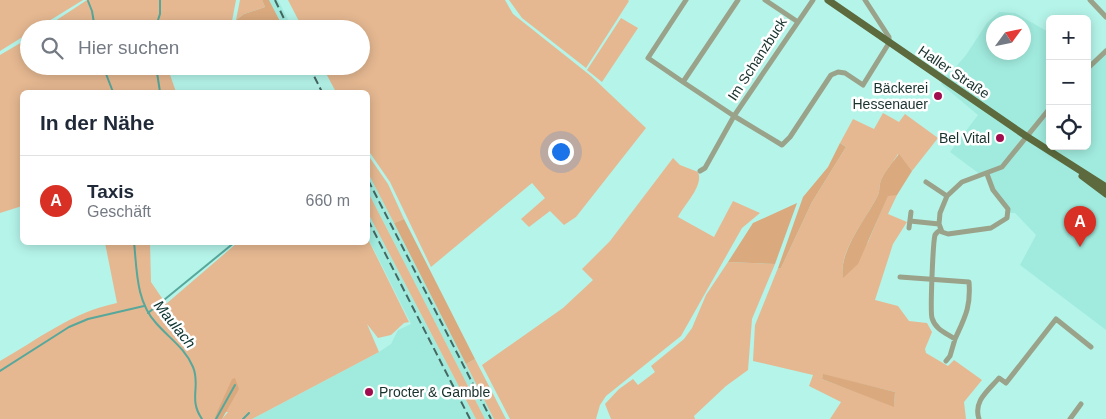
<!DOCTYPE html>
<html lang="de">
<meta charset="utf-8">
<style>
:root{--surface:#fff;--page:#f6f6f7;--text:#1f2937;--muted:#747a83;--line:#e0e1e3;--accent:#d93025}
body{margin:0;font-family:Arial,sans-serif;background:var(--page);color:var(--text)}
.controls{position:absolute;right:15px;top:15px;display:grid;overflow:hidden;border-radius:8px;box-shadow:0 2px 12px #0003}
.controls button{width:45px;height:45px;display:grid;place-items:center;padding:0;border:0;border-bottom:1px solid var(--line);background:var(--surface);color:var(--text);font:25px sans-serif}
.compass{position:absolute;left:986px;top:15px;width:45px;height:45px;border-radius:50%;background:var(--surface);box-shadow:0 2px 12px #0003;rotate:57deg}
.you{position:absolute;left:560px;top:151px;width:18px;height:18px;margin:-12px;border:4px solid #fff;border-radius:50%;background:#1a73e8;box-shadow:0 0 0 8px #1a73e833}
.badge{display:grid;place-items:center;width:32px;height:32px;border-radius:50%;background:var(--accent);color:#fff;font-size:16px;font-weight:700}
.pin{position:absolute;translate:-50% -41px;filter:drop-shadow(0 1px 2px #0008)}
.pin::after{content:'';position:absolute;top:26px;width:18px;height:15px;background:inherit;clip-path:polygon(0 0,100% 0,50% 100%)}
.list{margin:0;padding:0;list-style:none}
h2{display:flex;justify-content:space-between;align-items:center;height:65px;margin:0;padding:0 20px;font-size:21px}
h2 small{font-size:16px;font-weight:400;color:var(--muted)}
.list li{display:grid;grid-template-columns:32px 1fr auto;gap:15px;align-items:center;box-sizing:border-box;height:90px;padding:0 20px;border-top:1px solid var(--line)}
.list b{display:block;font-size:19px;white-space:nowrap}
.list p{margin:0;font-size:16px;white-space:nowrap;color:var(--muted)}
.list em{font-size:16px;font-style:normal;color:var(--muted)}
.icon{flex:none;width:28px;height:28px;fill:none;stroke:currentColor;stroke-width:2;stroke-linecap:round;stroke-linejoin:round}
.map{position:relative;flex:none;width:1106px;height:419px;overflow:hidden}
.search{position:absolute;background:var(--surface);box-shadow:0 2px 12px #0003;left:20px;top:20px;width:350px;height:55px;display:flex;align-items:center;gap:12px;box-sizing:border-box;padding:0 18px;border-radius:28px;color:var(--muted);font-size:19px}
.panel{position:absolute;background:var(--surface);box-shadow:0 2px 12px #0003;left:20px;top:90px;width:350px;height:155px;border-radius:8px}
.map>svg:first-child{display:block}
</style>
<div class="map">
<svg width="1106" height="419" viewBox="0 0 1106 419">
<rect width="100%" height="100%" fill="#b5f4e9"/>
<path fill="#a1ebde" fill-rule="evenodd" d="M269,0H278L293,29H284Z
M999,12L1015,13L1050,33V146H1087V66L1106,47V330L1020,265L1036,235L1015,213H1009L993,190L987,174L981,175L950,152L978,115L941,84L966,55L987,23ZM994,22H1024V52H994Z
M368,173L394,223L494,419H485L368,192Z
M368,213L476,419H252L379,352L391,344L398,330L411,324L368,238Z"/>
<path fill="#e5b891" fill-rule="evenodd" d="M0,0H83L36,29H29V33L0,51Z
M87,0H236L232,21L215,29H43Z
M240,0H262L265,7L244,14L236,20Z
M288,0H505L513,14L591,76L646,128L576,217L564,225L550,211L529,227L521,219L545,198L532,183L431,267L390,182L368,150V92H336L322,66H361V29H303Z
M509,0H628L629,1L586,68L522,18Z
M621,18L638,28L602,82L587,70Z
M29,38V66H167L176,92H22V206L0,213V55Z
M883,113L899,122L905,114L938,138L912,171L898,154C893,163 885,171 881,180C879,185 880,191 878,195C867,218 838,251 843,277L868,242L888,195H897L888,214L907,222L893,244L875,300L898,306L909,321L927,323L932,332L925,349L926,353L948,366L954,360L982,380L964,402L966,419H830L841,402L809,386L813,375L753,361L755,325L778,268H781L812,202L846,147L840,143L853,119L874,129ZM823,375L895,392L894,406L822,379Z
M368,155L388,184L404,219L394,223L368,173Z
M673,158L680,165L698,172C704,186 684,205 678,217L714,237L733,201L760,213L742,228L681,336L606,396L600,405L596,419H510L482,365L563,308L593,280L582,269L610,241Z
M368,192L485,419H476L368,213Z
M368,239L409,322L404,323L391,335L378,338L367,324L379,352L252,419H222L228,412L217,413L214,419H0V361C39,339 72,312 117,303L105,243H150L151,282L166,304L237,243L368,242Z
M728,262L775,264L752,319L748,370L726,386L694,416L695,419H611L605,404L619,389L633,379L638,385L655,372L651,366L684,339L692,328L706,295Z
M475,359L506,419H494L466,364Z"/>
<path fill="#daa97e" d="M262,0H269L284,29H275L273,26L261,29H234L236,20L244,14L265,7Z
M840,143L846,147L812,202L781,268H778L803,197L828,167Z
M899,154L912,171L897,195L888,196L858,264L843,278C838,251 867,218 878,195C880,191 879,185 881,180C885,171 893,162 899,154Z
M797,203L775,264L728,262L753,223Z
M404,219L475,359L466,364L394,223Z
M823,374L895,392L894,407L822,379Z
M235,378L239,389L222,419H214L232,379Z"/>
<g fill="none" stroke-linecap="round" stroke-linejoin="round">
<path stroke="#57a79b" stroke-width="2" d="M88,1L92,11L95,29
M155,29L160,14V0
M103,66L113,92
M156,66L160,92
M134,242C137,271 136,301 156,323C169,338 185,348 193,367C201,386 188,399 202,419
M148,313L235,242
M0,371L69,327L88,319L144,306
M216,419L235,385
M243,419L249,413"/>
<path stroke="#9aa28a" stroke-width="5" d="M738,0L683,82L734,116L782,145L790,137L831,75L838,72L845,73L863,85L889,43V37L865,0
M765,0L798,22
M1090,0L1106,17
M1087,69L1106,51
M683,82L648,58L686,0
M700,171L705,168L734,116L813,0
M987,174L993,190L1008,209L1007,218L991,228L948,234L942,232L939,224L940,213L947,196L962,182L1002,167L1050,108
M926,182L947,196
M910,221L939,224
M909,228L911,212
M900,277L969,282C971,307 965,317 955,339C946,333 935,329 932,318C930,311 933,242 935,235C937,232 937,232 940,230
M946,361L950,356L955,339
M979,419C973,401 988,391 999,378L1006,383L1056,319L1091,347
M1070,419L1081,404"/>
<path stroke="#5c6a3d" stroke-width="7" d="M828,0L1026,136L1106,187
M1082,176L1106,194"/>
<path stroke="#456862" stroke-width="2" stroke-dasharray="8 4" stroke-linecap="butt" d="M275,0L289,29
M309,66L322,92
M368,180L491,419
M368,220L470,419"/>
</g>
<g fill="#a10c4f" stroke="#fff" stroke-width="2">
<circle cx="938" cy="96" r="5"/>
<circle cx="1000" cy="138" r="5"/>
<circle cx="369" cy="392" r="5"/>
</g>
<g text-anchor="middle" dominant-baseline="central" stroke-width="5" stroke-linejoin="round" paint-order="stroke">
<g font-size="14" fill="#19322e" stroke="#fff">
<text transform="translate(757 59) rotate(-57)">Im Schanzbuck</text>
<text transform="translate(954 72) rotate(34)">Haller Straße</text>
</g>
<g font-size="14" fill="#19322e" stroke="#fff" text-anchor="end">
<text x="928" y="88">Bäckerei<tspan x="928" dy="16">Hessenauer</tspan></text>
<text x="990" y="138">Bel Vital</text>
<text x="379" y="392" text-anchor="start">Procter &amp; Gamble</text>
</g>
<g font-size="15" font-style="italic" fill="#0d342f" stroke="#fff">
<text transform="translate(175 324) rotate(51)">Maulach</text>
</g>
</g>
</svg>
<div class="controls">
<button>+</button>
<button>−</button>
<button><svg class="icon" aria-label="locate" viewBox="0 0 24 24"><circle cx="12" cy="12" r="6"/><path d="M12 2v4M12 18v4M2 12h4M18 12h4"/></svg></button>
</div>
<svg class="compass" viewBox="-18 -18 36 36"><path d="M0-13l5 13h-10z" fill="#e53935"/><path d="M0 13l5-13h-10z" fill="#747a83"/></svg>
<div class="you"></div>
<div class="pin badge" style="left:1080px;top:247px">A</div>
<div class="search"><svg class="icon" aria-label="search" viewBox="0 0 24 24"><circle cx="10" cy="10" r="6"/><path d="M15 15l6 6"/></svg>Hier suchen</div>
<section class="panel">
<h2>In der Nähe<small></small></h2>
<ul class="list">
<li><span class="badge">A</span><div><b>Taxis</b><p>Geschäft</p></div><em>660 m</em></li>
</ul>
</section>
</div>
